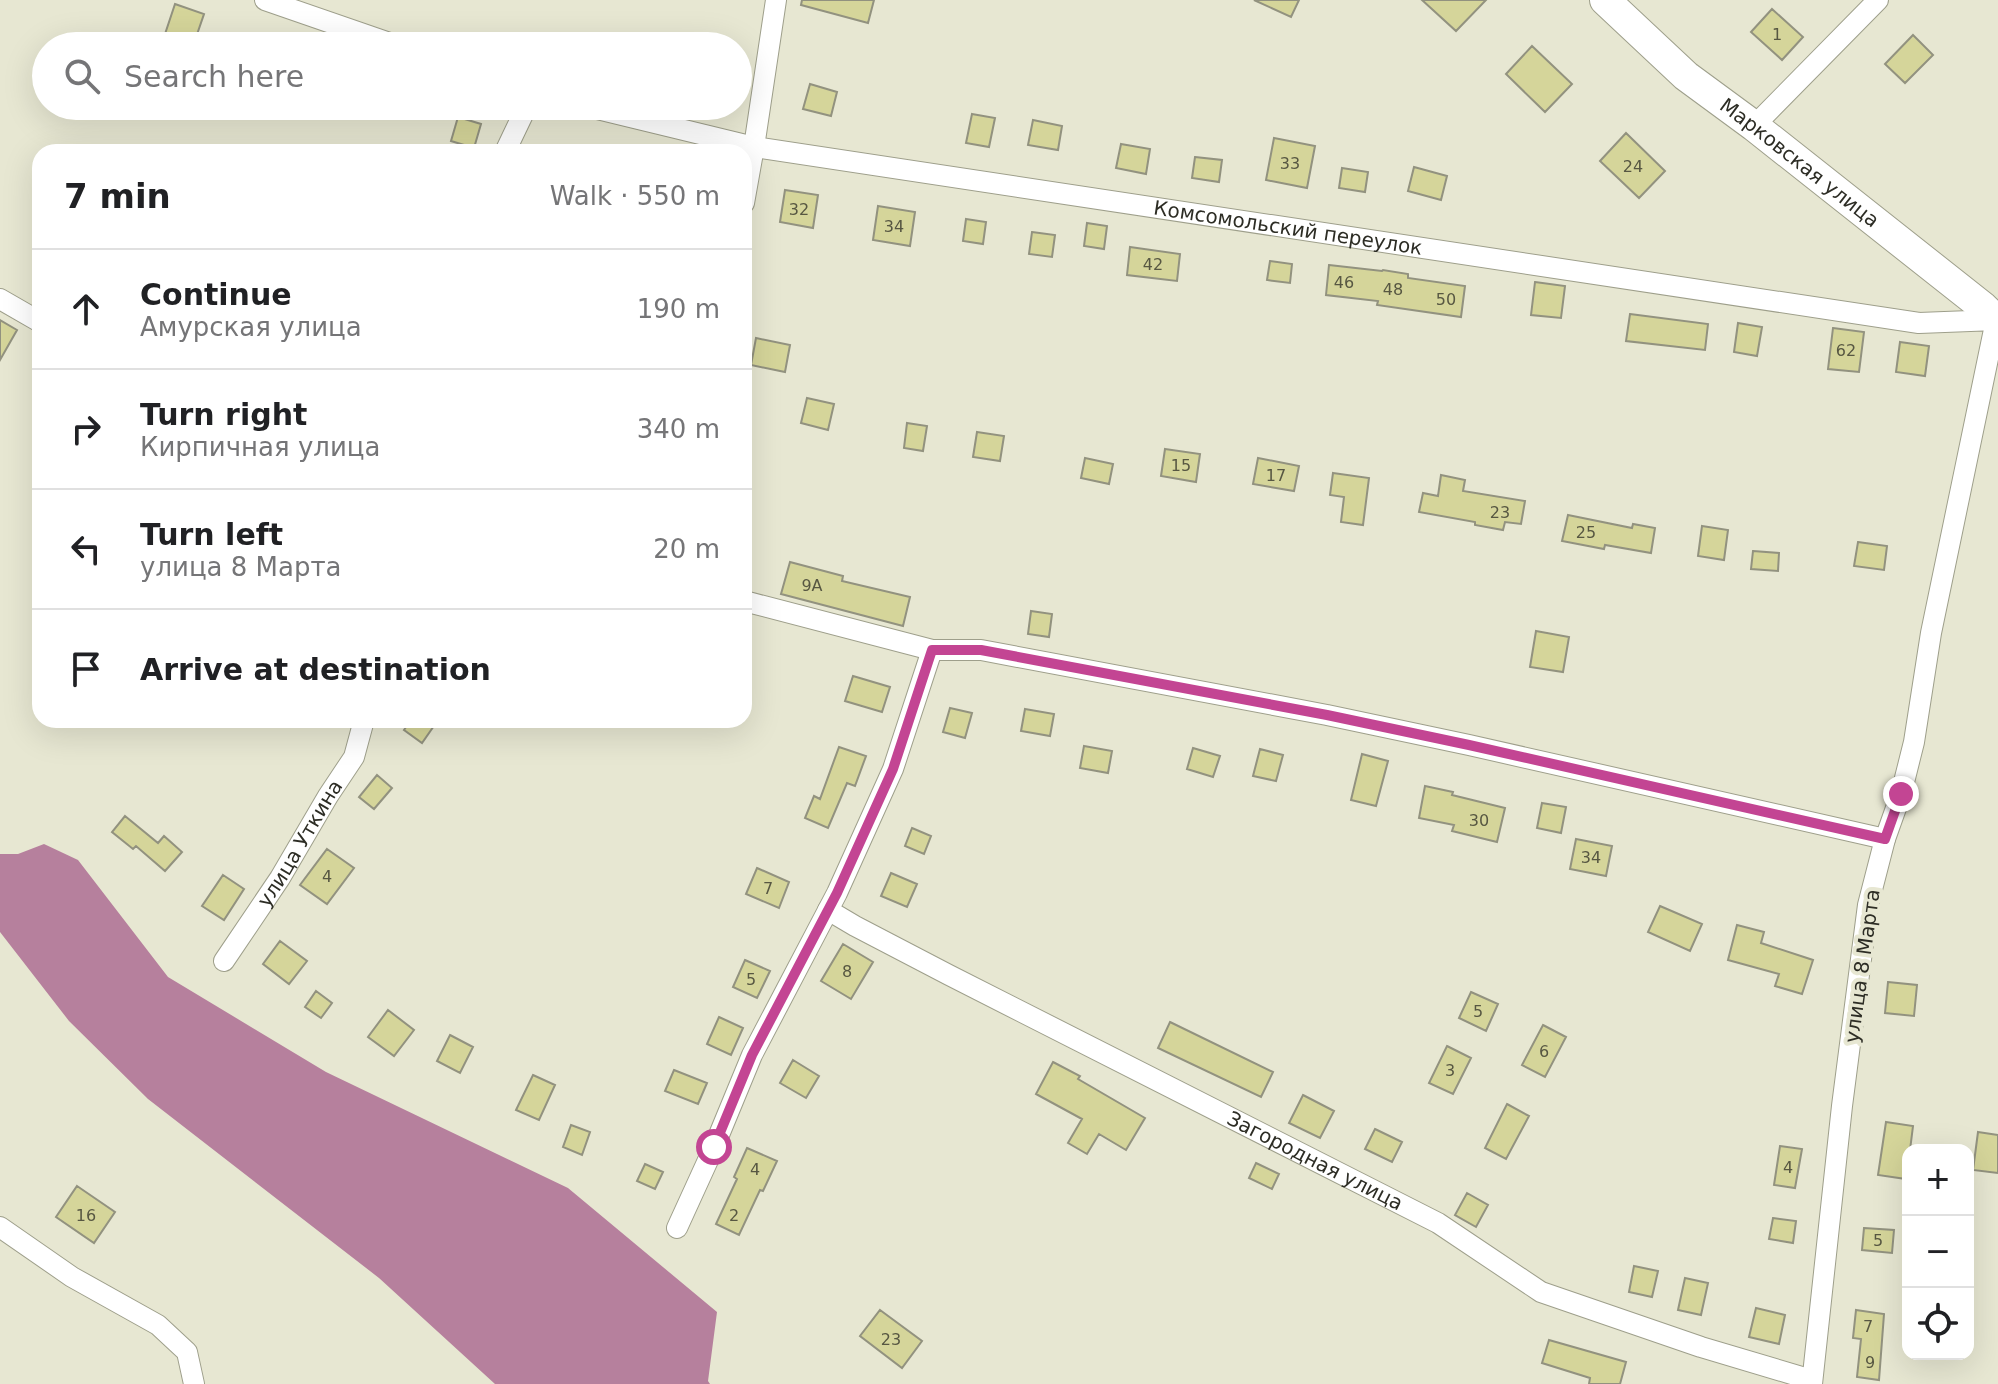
<!DOCTYPE html>
<meta charset="utf-8">
<style>
:root{--surface:#fff;--page:#f6f6f6;--text:#202124;--muted:#757577;--line:#e0e0e0}
body{margin:0;font-family:"DejaVu Sans",sans-serif;background:var(--page);color:var(--text)}
.controls{position:absolute;right:24px;bottom:24px;display:grid;overflow:hidden;border-radius:16px;box-shadow:0 8px 32px #0002}
.controls button{width:72px;height:72px;display:grid;place-items:center;padding:0;border:0;border-bottom:2px solid var(--line);background:var(--surface);color:var(--text);font:40px sans-serif}
.stop{position:absolute;width:24px;height:24px;margin:-18px;border:6px solid #c34593;border-radius:50%;background:#fff}
.stop.end{background:#c34593;border-color:#fff;box-shadow:0 2px 8px #0008}
.list{margin:0;padding:0;list-style:none}
h2{display:flex;justify-content:space-between;align-items:center;height:104px;margin:0;padding:0 32px;font-size:34px}
h2 small{font-size:26px;font-weight:400;color:var(--muted)}
.list li{display:grid;grid-template-columns:52px 1fr auto;gap:24px;align-items:center;box-sizing:border-box;height:120px;padding:0 32px;border-top:2px solid var(--line)}
.list b{display:block;font-size:30px;white-space:nowrap}
.list p{margin:0;font-size:26px;white-space:nowrap;color:var(--muted)}
.list em{font-size:26px;font-style:normal;color:var(--muted)}
.icon{flex:none;width:44px;height:44px;fill:none;stroke:currentColor;stroke-width:2;stroke-linecap:round;stroke-linejoin:round}
.map{position:relative;flex:none;width:1998px;height:1384px;overflow:hidden}
.search{position:absolute;background:var(--surface);box-shadow:0 8px 32px #0002;left:32px;top:32px;width:720px;height:88px;display:flex;align-items:center;gap:20px;box-sizing:border-box;padding:0 28px;border-radius:44px;color:var(--muted);font-size:30px}
.panel{position:absolute;background:var(--surface);box-shadow:0 8px 32px #0002;left:32px;top:144px;width:720px;height:584px;border-radius:24px}
.map>svg:first-child{display:block}
</style>
<div class="map">
<svg width="1998" height="1384" viewBox="0 0 1998 1384">
<rect width="100%" height="100%" fill="#e7e7d2"/>
<path fill="#b6809d" d="M44,844L78,860L168,977L326,1072L568,1188L717,1312L708,1381L710,1384H495L379,1278L148,1099L69,1021L0,932V854H18Z"/>
<path fill="#d5d59a" stroke="#92927f" stroke-width="2" d="M802,0H874L868,23L801,5Z
M1254,0H1299L1291,17Z
M1422,0H1486L1456,31Z
M175,4L204,14L193,46L164,37Z
M1772,9L1803,37L1782,60L1751,32Z
M1913,35L1933,55L1905,83L1885,64Z
M1532,46L1572,84L1545,112L1506,74Z
M810,84L837,92L831,116L803,109Z
M972,114L995,118L989,147L966,143Z
M458,117L481,124L474,148L451,141Z
M1033,120L1062,126L1058,150L1028,145Z
M1626,133L1665,171L1639,198L1600,161Z
M1274,138L1315,146L1307,188L1266,180Z
M1121,144L1150,149L1146,174L1116,168Z
M1195,157L1222,160L1219,182L1192,178Z
M1414,167L1447,176L1441,200L1408,191Z
M1342,168L1368,172L1365,192L1339,188Z
M785,190L818,195L813,228L780,222Z
M878,206L915,212L910,246L873,240Z
M966,219L986,222L983,244L963,241Z
M1087,223L1107,226L1104,249L1084,246Z
M1032,232L1055,235L1052,257L1029,254Z
M1130,247L1180,254L1177,281L1127,275Z
M1270,261L1292,264L1290,283L1267,280Z
M1329,265L1382,271L1383,270L1408,274V278L1465,286L1461,317L1377,305L1378,301L1326,295Z
M1535,282L1565,286L1561,318L1531,315Z
M1630,314L1708,324L1705,350L1626,341Z
M0,320L17,330L0,360Z
M1738,323L1762,327L1757,356L1734,352Z
M1833,328L1864,332L1859,372L1828,369Z
M756,338L790,345L785,372L751,365Z
M1900,342L1929,346L1925,376L1896,372Z
M807,398L834,404L828,430L801,423Z
M907,423L927,426L923,451L904,448Z
M977,432L1004,436L1000,461L973,457Z
M1165,449L1200,454L1196,482L1161,476Z
M1085,458L1113,464L1109,484L1081,478Z
M1258,458L1299,466L1294,491L1253,484Z
M1333,473L1369,478L1363,525L1341,522L1344,497L1330,495Z
M1441,475L1465,480L1463,491L1525,501L1521,524L1505,522L1503,530L1475,525V522L1419,512L1423,493L1438,496Z
M1568,515L1632,528L1633,524L1655,528L1651,553L1605,545L1604,549L1562,541Z
M1702,526L1728,530L1724,560L1698,556Z
M1858,542L1887,546L1884,570L1854,566Z
M1753,551L1779,553L1778,571L1751,569Z
M790,562L843,576L842,581L910,597L903,626L781,594Z
M1031,611L1052,614L1049,637L1028,634Z
M1536,631L1569,637L1563,672L1530,667Z
M853,676L890,687L882,712L845,701Z
M950,708L972,713L965,738L943,732Z
M1025,709L1054,714L1050,736L1021,731Z
M411,720H438L422,743L404,730Z
M1084,746L1112,751L1108,773L1080,768Z
M839,747L866,756L855,786L847,783L828,828L805,818L814,796L820,799Z
M1193,748L1220,756L1213,777L1187,769Z
M1260,749L1283,755L1276,781L1253,776Z
M1362,754L1388,761L1376,806L1351,800Z
M377,775L392,788L374,809L359,797Z
M1425,786L1453,792L1452,795L1505,808L1497,842L1452,831L1454,825L1419,818Z
M1542,803L1566,807L1561,833L1537,828Z
M125,816L158,843L164,836L182,852L165,871L136,846L133,849L112,832Z
M912,828L931,836L924,854L905,846Z
M1576,839L1612,846L1606,876L1570,869Z
M327,849L354,868L327,904L300,885Z
M757,868L789,882L779,908L746,894Z
M891,873L917,884L907,907L881,896Z
M223,875L244,889L224,920L202,906Z
M1660,906L1702,924L1690,951L1648,932Z
M1737,925L1764,932L1761,943L1813,960L1802,994L1775,986L1779,974L1728,960Z
M280,941L307,961L289,984L263,964Z
M843,944L873,962L851,999L821,981Z
M745,960L770,971L757,998L733,987Z
M1888,982L1917,985L1914,1016L1885,1013Z
M316,991L332,1003L321,1018L305,1007Z
M1471,992L1498,1004L1486,1031L1459,1018Z
M388,1010L414,1030L394,1056L368,1037Z
M719,1017L743,1028L731,1055L707,1044Z
M1170,1022L1273,1072L1261,1097L1158,1048Z
M1543,1025L1566,1037L1545,1077L1522,1065Z
M450,1035L473,1047L460,1073L437,1061Z
M1447,1046L1471,1058L1453,1094L1429,1083Z
M793,1060L819,1076L806,1098L780,1083Z
M1053,1062L1080,1076L1078,1079L1145,1118L1126,1150L1099,1134L1087,1154L1068,1143L1082,1119L1036,1094Z
M674,1070L707,1083L698,1104L665,1091Z
M533,1075L555,1085L539,1120L516,1110Z
M1303,1095L1334,1111L1320,1138L1289,1123Z
M1507,1104L1529,1116L1506,1159L1485,1148Z
M1886,1122L1913,1126L1910,1150H1908L1906,1179L1878,1175Z
M571,1125L590,1132L582,1155L563,1147Z
M1375,1129L1402,1142L1392,1162L1365,1149Z
M1978,1132L1998,1135V1173L1973,1170Z
M1780,1146L1802,1149L1795,1188L1774,1185Z
M747,1148L777,1161L763,1191L760,1190L739,1235L716,1224L737,1179L734,1177Z
M1256,1163L1279,1174L1272,1189L1249,1178Z
M645,1164L663,1172L655,1189L637,1181Z
M77,1186L115,1212L94,1243L56,1217Z
M1467,1193L1488,1205L1476,1227L1455,1215Z
M1773,1218L1796,1221L1793,1243L1769,1239Z
M1864,1228L1894,1230L1892,1253L1862,1250Z
M1634,1266L1658,1271L1652,1297L1629,1292Z
M1685,1278L1708,1283L1701,1315L1678,1310Z
M1756,1308L1785,1315L1779,1344L1749,1337Z
M880,1310L922,1341L902,1368L860,1336Z
M1856,1310L1884,1314L1879,1380L1857,1377L1861,1339L1853,1338Z
M1549,1340L1626,1362L1620,1384H1589L1590,1378L1542,1363Z"/>
<g fill="none" stroke-linecap="round" stroke-linejoin="round">
<defs>
<g id="street">
<path d="M265,0L398,46"/>
<path id="s1" d="M585,106L754,147L1919,323L1996,320L1931,633L1914,742L1901,794L1885,839L1868,905L1842,1106L1812,1384"/>
<path d="M1754,126L1878,0"/>
<path d="M505,152L527,106"/>
<path d="M744,203L754,147L776,0"/>
<path d="M0,299L40,322"/>
<path d="M744,601L932,650H981L1327,715L1469,745L1885,839"/>
<path id="s2" d="M828,910L855,926L949,975L1438,1223L1541,1292L1701,1347L1812,1380"/>
<path id="s3" d="M224,961L280,878L328,796L354,757L364,720"/>
<path d="M0,1227L72,1277L158,1325L187,1352L194,1384"/>
<path d="M677,1228L714,1147L752,1055L837,893L893,769L932,650"/>
</g>
<g id="secondary">
<path id="s4" d="M1605,0L1686,76L1754,126L1983,307L1998,322"/>
</g>
</defs>
<use href="#street" stroke="#9e9f8b" stroke-width="22"/>
<use href="#secondary" stroke="#9e9f8b" stroke-width="32"/>
<use href="#street" stroke="#fff" stroke-width="20"/>
<use href="#secondary" stroke="#fff" stroke-width="30"/>
</g>
<g fill="none" stroke-linecap="round" stroke-linejoin="round">
<path stroke="#c34593" stroke-width="10" d="M714,1147L752,1055L837,893L893,769L932,650H981L1327,715L1469,745L1885,839L1901,794"/>
</g>
<g text-anchor="middle" dominant-baseline="central" stroke-width="8" stroke-linejoin="round" paint-order="stroke">
<g font-size="16" fill="#575742">
<text x="1777" y="34">1</text>
<text x="1290" y="163">33</text>
<text x="1633" y="166">24</text>
<text x="799" y="209">32</text>
<text x="894" y="226">34</text>
<text x="1153" y="264">42</text>
<text x="1344" y="282">46</text>
<text x="1393" y="289">48</text>
<text x="1446" y="299">50</text>
<text x="1846" y="350">62</text>
<text x="1181" y="465">15</text>
<text x="1276" y="475">17</text>
<text x="1500" y="512">23</text>
<text x="1586" y="532">25</text>
<text x="812" y="585">9А</text>
<text x="1479" y="820">30</text>
<text x="1591" y="857">34</text>
<text x="327" y="876">4</text>
<text x="768" y="888">7</text>
<text x="847" y="971">8</text>
<text x="751" y="979">5</text>
<text x="1478" y="1011">5</text>
<text x="1544" y="1051">6</text>
<text x="1450" y="1070">3</text>
<text x="1788" y="1167">4</text>
<text x="755" y="1169">4</text>
<text x="86" y="1215">16</text>
<text x="734" y="1215">2</text>
<text x="1878" y="1240">5</text>
<text x="1868" y="1326">7</text>
<text x="891" y="1339">23</text>
<text x="1870" y="1362">9</text>
</g>
<g font-size="20" fill="#2d2d25" stroke="#e7e7d2">
<text stroke="none"><textPath href="#s4" startOffset="254">Марковская улица</textPath></text>
<text stroke="none"><textPath href="#s1" startOffset="714">Комсомольский переулок</textPath></text>
<text stroke="none"><textPath href="#s3" startOffset="140">улица Уткина</textPath></text>
<text transform="translate(1862 966) rotate(-82)">улица 8 Марта</text>
<text stroke="none"><textPath href="#s2" startOffset="548">Загородная улица</textPath></text>
</g>
</g>
</svg>
<div class="controls">
<button>+</button>
<button>−</button>
<button><svg class="icon" aria-label="locate" viewBox="0 0 24 24"><circle cx="12" cy="12" r="6"/><path d="M12 2v4M12 18v4M2 12h4M18 12h4"/></svg></button>
</div>
<div class="stop" style="left:714px;top:1147px"></div>
<div class="stop end" style="left:1901px;top:794px"></div>
<div class="search"><svg class="icon" aria-label="search" viewBox="0 0 24 24"><circle cx="10" cy="10" r="6"/><path d="M15 15l6 6"/></svg>Search here</div>
<section class="panel">
<h2>7 min<small>Walk · 550 m</small></h2>
<ul class="list">
<li><svg class="icon" aria-label="ahead" viewBox="0 0 24 24"><path d="M12 20V5M6 11l6-6 6 6"/></svg><div><b>Continue</b><p>Амурская улица</p></div><em>190 m</em></li>
<li><svg class="icon" aria-label="right" viewBox="0 0 24 24"><path d="M7 20v-9h11M14 6l5 5-5 5"/></svg><div><b>Turn right</b><p>Кирпичная улица</p></div><em>340 m</em></li>
<li><svg class="icon" aria-label="left" viewBox="0 0 24 24"><path d="M17 20v-9H6M10 6l-5 5 5 5"/></svg><div><b>Turn left</b><p>улица 8 Марта</p></div><em>20 m</em></li>
<li><svg class="icon" aria-label="arrive" viewBox="0 0 24 24"><path d="M6 21V4h12l-3 4 3 4H6"/></svg><div><b>Arrive at destination</b></div></li>
</ul>
</section>
</div>
